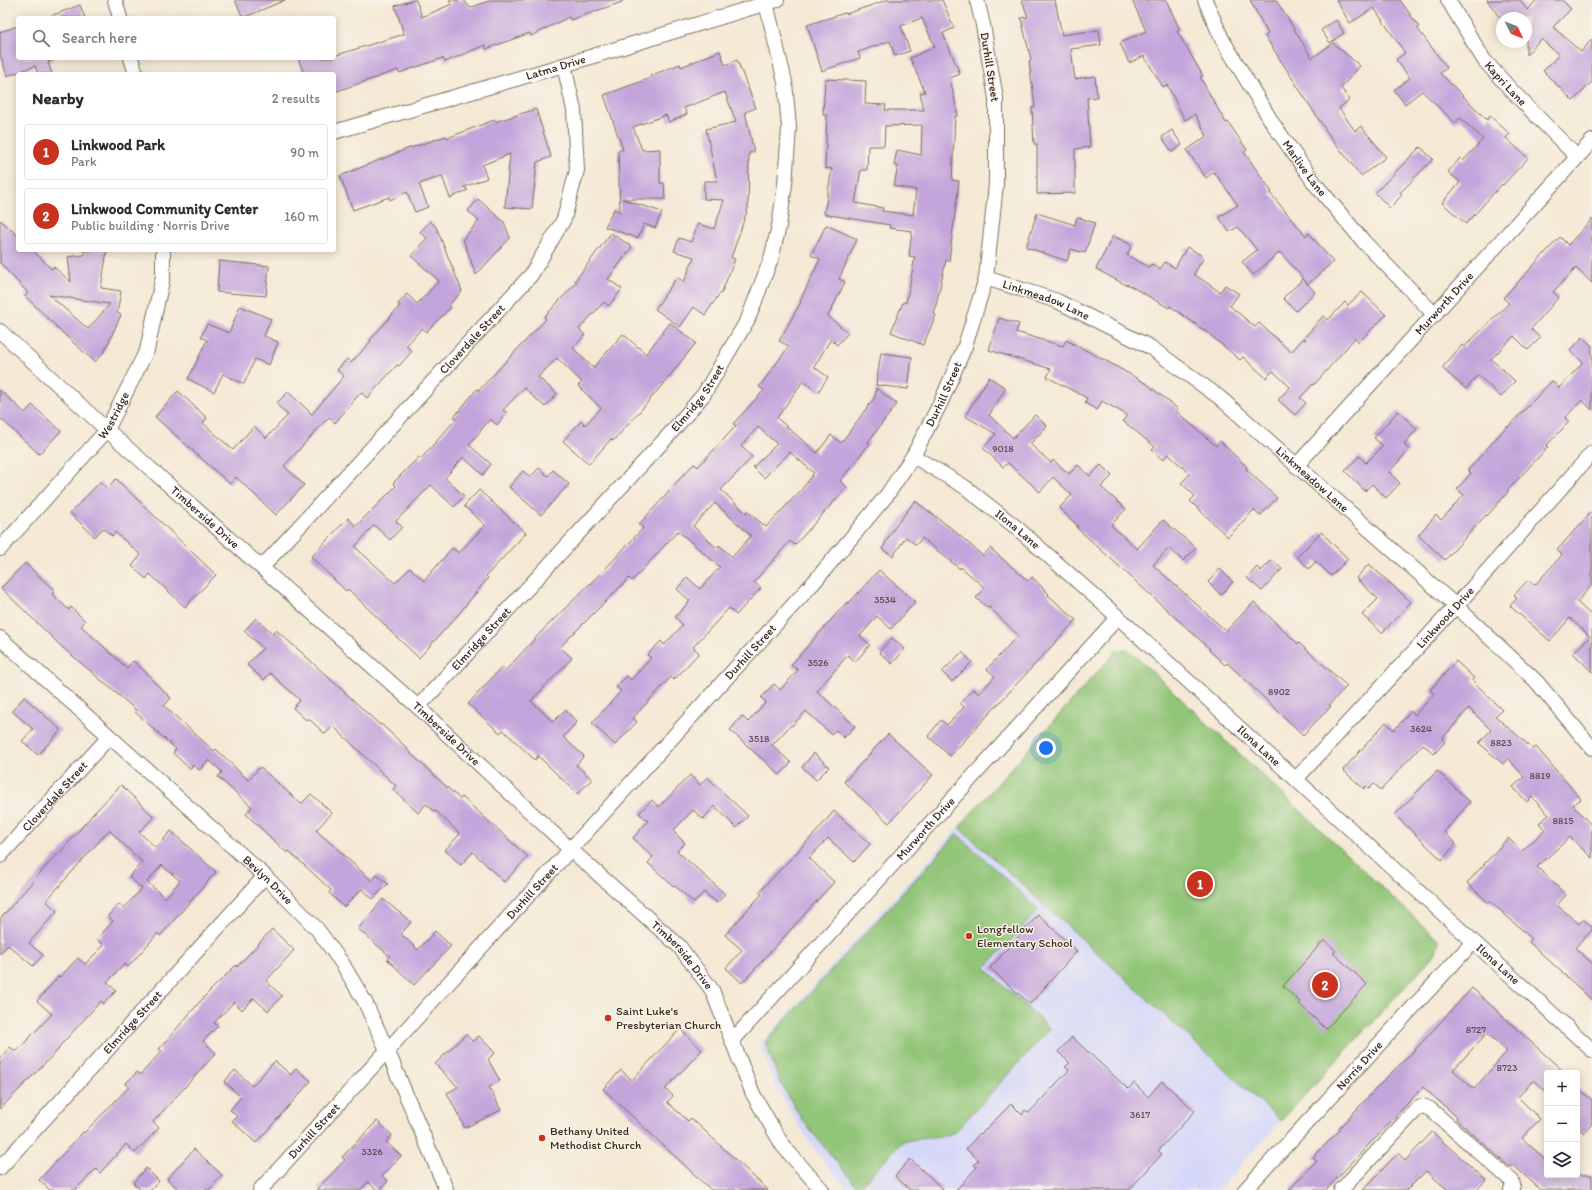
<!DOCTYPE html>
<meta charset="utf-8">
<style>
:root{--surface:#fff;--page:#f7f7f7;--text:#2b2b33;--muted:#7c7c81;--line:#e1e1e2;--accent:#c8321e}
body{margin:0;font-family:Itim,sans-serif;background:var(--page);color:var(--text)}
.controls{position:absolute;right:12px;bottom:12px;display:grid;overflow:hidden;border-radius:4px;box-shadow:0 2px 10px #0003}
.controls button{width:36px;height:36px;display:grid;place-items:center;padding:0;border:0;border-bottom:1px solid var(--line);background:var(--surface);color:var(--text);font:20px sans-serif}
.compass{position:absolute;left:1496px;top:12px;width:36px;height:36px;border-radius:50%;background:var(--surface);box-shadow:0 2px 10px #0003;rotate:133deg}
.you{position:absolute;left:1046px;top:748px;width:14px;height:14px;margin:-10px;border:3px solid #fff;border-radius:50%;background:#1a73e8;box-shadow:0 0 0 6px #1a73e833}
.badge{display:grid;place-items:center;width:26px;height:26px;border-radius:50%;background:var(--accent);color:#fff;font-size:13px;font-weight:700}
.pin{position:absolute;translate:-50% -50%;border:2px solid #fff;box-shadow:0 1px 4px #0006}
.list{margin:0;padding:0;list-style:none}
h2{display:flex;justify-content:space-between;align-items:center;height:52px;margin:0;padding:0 16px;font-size:17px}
h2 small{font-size:13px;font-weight:400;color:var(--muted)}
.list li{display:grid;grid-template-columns:26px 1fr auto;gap:12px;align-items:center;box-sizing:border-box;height:56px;margin:0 8px 8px;padding:0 8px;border:1px solid var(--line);border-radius:4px}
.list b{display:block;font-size:15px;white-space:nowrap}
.list p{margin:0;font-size:13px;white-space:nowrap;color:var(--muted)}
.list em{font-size:13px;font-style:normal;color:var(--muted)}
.icon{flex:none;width:22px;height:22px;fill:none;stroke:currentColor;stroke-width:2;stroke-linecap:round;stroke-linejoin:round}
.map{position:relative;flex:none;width:1592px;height:1190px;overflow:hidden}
.search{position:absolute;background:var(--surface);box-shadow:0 2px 10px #0003;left:16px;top:16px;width:320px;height:44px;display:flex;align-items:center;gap:10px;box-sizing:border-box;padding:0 14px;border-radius:4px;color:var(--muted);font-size:15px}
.panel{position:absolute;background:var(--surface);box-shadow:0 2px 10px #0003;left:16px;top:72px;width:320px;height:180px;border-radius:4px}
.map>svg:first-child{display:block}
</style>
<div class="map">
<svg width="1592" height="1190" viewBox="0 0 1592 1190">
<rect width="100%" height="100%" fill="#f7f3e8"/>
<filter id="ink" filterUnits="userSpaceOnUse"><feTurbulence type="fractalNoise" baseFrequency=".025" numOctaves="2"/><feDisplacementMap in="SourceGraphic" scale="8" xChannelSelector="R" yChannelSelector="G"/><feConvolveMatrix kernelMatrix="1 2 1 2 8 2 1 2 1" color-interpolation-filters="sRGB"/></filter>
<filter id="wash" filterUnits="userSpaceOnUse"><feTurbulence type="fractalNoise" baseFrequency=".012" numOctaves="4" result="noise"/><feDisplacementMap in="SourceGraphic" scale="16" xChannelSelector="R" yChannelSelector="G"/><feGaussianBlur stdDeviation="0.9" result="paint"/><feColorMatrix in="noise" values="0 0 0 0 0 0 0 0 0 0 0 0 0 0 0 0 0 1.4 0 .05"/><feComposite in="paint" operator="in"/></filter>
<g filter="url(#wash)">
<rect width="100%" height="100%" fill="#f4e9d5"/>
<path fill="#d6d8f9" d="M959,827L1281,1121L1218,1190H847L802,1132L774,1083L760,1044Z"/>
<path fill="#91c577" stroke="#66784a" d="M1117,650H1129L1439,941L1436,953L1281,1121L959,827Z
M957,834L1039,910L985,968L1050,1029L952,1135L903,1141L858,1188L802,1120L780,1082L765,1042Z"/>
<g id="blocks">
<path fill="#c4a5db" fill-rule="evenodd" d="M235,0H285L243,18Z
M413,0H416L422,17L452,4L449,0H464L470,8L491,0H622V2L570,20L569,17L531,36L530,33L486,49L485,45L445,62L443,58L399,73L398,70L334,92V74H304L298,58H334V56L404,34L395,6Z
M887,0H942L954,28L943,33L960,74L950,78L958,116H955L952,180L959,181L949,261L946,260L934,314L936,315L923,345L891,332L903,302L906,303L915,257L909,256L912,231L889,228L890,225L824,214L832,169L825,168L827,115H823L825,79L866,81L865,104L886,105L885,110H924L920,93L925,92L910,58L935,47L922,18L901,26L910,51L895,56L890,41L858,52L860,58L822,71L807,25L845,13L846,14ZM922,125L921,155L897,150L894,165L898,166L894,186L916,190L913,215L882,211L883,208L855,203L861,170H867L868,146H884L885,126Z
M1022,0H1055L1062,35L1099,30L1101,45L1071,49L1075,79L1095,76L1097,97L1087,98L1090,147L1075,149V193L1037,194V144H1034L1032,107H1035L1029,61L1031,60L1021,18L1028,17Z
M1132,0H1166L1180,30L1177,31L1203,76L1200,77L1226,123L1228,122L1247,150L1244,152L1272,192L1270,193L1306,236L1309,233L1333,262L1308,284L1280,252L1253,275L1242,262L1257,250L1238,227L1229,232L1219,217L1238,205L1214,172L1206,178L1187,150L1207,136L1195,114L1185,120L1167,85L1163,87L1144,56L1129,63L1120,43L1146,31Z
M1250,0H1276L1312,58L1333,43L1360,66L1341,88L1350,100L1339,108L1355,131L1361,126L1386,157L1361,176L1329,135L1281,61L1265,36L1268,34Z
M1336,0H1400L1419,27L1417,28L1447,68L1440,73L1487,120L1490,116L1510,134L1506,138L1528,158L1503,185L1502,184L1466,224L1442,203L1460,182L1448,172L1460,158L1463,161L1483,139L1460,118L1455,123L1422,91L1405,104L1394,90L1410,78L1396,60L1405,53L1374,8L1350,23Z
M1487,0H1520L1527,10L1537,0H1562L1571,9L1553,27L1581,52L1592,39V82L1573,101L1543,71L1559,55L1541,39L1526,55V18H1500Z
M80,5L85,18H48V17Z
M1336,20L1344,33L1330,43L1321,30Z
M18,26V58H53L54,60L48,62L52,74H38L35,66L7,76L0,54V32Z
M720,51L725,65L737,60L756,108L745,112L754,152L749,153L748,208L731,258L735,259L721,294L720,293L705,315L694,307L680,327L655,309L677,277L684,282L694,257L674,251L679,238L691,242L698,224L714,229L724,200L704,199V181H717L706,129L736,122L725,92L684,108L687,114L669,122L666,115L633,127L642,150L660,149V183H664L665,199H622L662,212L655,228L644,224L638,238L605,227L614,209L620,212L618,150H623L604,95L651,78L650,76L680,64L681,67Z
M536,109L551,157L537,162L532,209L505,207L510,154L482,165L487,178L464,187L468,190L450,198L442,176L419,184L428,207L415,212L407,192L390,200L389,197L353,210L340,176L404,150L446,136L447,138L494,120L495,122Z
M1172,130L1182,145L1172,152L1162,137Z
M1420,147L1433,159L1400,193L1402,195L1390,208L1375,193Z
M478,199L504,222L510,238L476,275L463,239L479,221L468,211Z
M1037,213L1075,225L1077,217L1095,223L1085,253L1071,249L1067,261L1026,247Z
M1592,219V283L1576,268L1553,292L1559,297L1531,329L1540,338L1528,350L1514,336L1491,359L1515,381L1501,397L1478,375L1466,389L1442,368L1462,345L1464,347L1509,303L1503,298L1560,237L1568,245Z
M0,220L18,236V250H33L51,269L54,267L71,282L68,257L84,255V250H107L101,288L121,291L117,313L121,315L104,352L95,362L56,327V326L25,296L28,293L0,263ZM49,295L76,299L110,304L88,329Z
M430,221L436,227L462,291L449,305L451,307L426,332L422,328L406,346L412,351L399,366L397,365L367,398L361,392L335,423L329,417L284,466L304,485L276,515L236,477L230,484L155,417L178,391L207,418L203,423L233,450L254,426L266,438L288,415L276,404L288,392L312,414L344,376L337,370L347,359L351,363L371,341L370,340L400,306L398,304L407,294L417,304L439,281L411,256L427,238L420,232Z
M826,225L857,239L839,279L845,282L828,316L848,333L837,345L831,339L814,367L828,377L818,392L803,381L777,418L817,453L831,435L841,443L875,397L876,388L897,404L868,442L870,443L840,481L847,487L795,545L790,541L754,582L761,588L736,615L729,608L693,647L699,653L674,680L671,677L633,718L637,722L615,745L592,723L621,691L616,687L627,676L631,680L651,658L647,655L661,641L664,645L683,625L675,617L690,601L677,589L687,577L700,589L720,567L678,531L632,581L629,578L560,647L572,658L531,701L553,722L565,710L577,722L563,737L584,756L576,765L592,779L578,794L538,756L535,760L503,730L500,733L468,704L502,667L506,670L542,631L607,567L643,528L639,524L669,492L668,491L694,464L698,467L736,426L733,424L764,390L759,387L789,346L779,341L801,302L800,301L820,259L811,255ZM758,427L777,444L753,467L764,478L790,452L814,473L802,489L766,527L747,511L746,513L721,490L752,457L741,446ZM715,503L751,536L732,557L719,545L717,548L693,526Z
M611,233L632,247L608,279L622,289L609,306L604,302L579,329L585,335L573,348L593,368L623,334L646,354L670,323L696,343L663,384L641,410L613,441L611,439L589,464L563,441L581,421L585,425L601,408L578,386L582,382L557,358L538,377L557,394L545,407L524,388L503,410L507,413L497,425L490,419L469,445L491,464L483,475L463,457L445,478L464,496L454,507L431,485L396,521L402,527L390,540L374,525L355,547L395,583L410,568L424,581L452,548L459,553L485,525L464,506L479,490L526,533L486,576L488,578L456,617L419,658L387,628V627L348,589L346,591L311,557L348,518L356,526L396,486L393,483L419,457L421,459L456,419L454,417L477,389L479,390L546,319L544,317L577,282L575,281Z
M1113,236L1132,245L1127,255L1149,267L1151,264L1160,269L1165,262L1175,268L1187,247L1204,257L1194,274L1220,292L1225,285L1239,294L1230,306L1255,327L1259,323L1291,352L1303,339L1306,340L1304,338L1323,316L1328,320L1345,302L1348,305L1362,292L1386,315L1359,342L1355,338L1314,385L1313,384L1300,398L1306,403L1295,415L1278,400L1290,387L1273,371L1266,378L1243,357L1240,360L1208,333L1170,306L1169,308L1127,284L1126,285L1096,269Z
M219,261L269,266L266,296L217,292Z
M1303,279L1315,292L1296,311L1283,298Z
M240,306L271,319L264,336L278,342L269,365L255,359L244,384L223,374L214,392L188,379L207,340L201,337L207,324L229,333Z
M999,318L1019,324L1016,332L1063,346L1066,340L1110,363L1147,384L1178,409L1176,411L1216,446L1220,441L1247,467L1246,469L1277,498L1260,516L1254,510L1228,537L1190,501L1195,496L1181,483L1190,474L1168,454L1163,460L1152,450L1155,447L1123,421L1127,415L1102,401L1097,410L1085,403L1087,398L1047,377L1051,369L989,350Z
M1583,337L1592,346V410L1582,400L1565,418L1569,422L1546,446L1548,447L1507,491L1508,492L1487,516L1486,515L1445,560L1418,535L1436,515L1441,520L1464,495L1457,489L1471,473L1468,470L1507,426L1508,427L1552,381L1559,388L1583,362L1570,351Z
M881,353L912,357L908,389L876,385Z
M989,377L1006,388L989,415L1013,438L1035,415L1047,426L1030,444L1051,463L1053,460L1069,474L1078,465L1090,476L1101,465L1112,476L1101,487L1126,509L1111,525L1137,549L1163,520L1196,548L1183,561L1169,548L1153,565L1226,631L1254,602L1298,644L1299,643L1347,686L1329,705L1331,706L1303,735L1237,672L1227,663L1225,665L1209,650L1210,649L1076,527L1078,526L1059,508L1072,495L1053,477L1040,492L1008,463L1003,467L983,448L996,434L965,416Z
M0,390L25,413L32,405L61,431L39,454L0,418Z
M1398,411L1417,429L1404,444L1409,450L1389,472L1400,483L1386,498L1372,484L1365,491L1345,471L1359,456L1366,463L1383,446L1374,438Z
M539,468L548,476L553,470L569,484L541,515L509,487L523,471L530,477Z
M116,479L216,575L185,607L150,574L146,579L132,566L141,555L115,532L112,536L103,528L95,537L70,513L100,482L107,488Z
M915,501L951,528L983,556L990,548L1028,581L1032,577L1049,594L1048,595L1076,620L950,756L928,736L941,720L947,725L964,707L960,703L973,689L979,694L995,676L987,669L1018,635L989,607L988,608L976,598L985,588L961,567L960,569L922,538L916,545L906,537L893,556L882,549L894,528Z
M1592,511V585L1577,602L1592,616V672L1573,653L1590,637L1570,618L1550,641L1510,606L1517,598L1514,595L1528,580L1535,585L1562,555L1557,550Z
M1321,532L1348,559L1331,576L1316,561L1309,569L1297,557Z
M1272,560L1282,569L1262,591L1247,578L1257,567L1261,571Z
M25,563L55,591L52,594L69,610L71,607L85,621L81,626L127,668L133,661L152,678L151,679L171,698L164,706L214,751L216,749L248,780L260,767L301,804L311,794L332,813L316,830L372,881L377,875L388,884L373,899L362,889L344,907L329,893L331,890L289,851L287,853L246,814L252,807L218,777L222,772L209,760L199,770L193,765L190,769L173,753L176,749L135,712L136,710L61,646L1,588Z
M1369,564L1411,602L1382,633L1362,615L1378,599L1356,578Z
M1220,569L1233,582L1221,595L1208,582Z
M879,570L915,602L891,629L877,616L860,636L870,645L855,662L848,655L817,691L855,726L844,738L836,730L831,734L806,711L792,726L791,725L772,745L791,763L780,775L730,730L742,716L748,722L766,702L761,698L774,684L780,690L798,670L791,665L847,602L849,603Z
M256,618L273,634L276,630L301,652L380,725L381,724L408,749L407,750L460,799L462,797L528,857L504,882L473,852L461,865L445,850L460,834L436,811L435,812L426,804L418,813L393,789L396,786L333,726L325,734L308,718L306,720L293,708L300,700L270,673L264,680L247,665L263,648L244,631Z
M892,638L905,649L892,664L879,652Z
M962,652L972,662L952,682L942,672Z
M1456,661L1474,678L1472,680L1502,710L1495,716L1533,749L1536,747L1581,799L1573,805L1592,826V858L1570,837L1537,867L1566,895L1557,905L1579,924L1583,919L1592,927V930L1575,948L1592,963V1000L1529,942L1532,939L1490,901L1489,903L1467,883L1508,838L1522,851L1545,830L1539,823L1549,815L1532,797L1527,802L1513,787L1524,777L1508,758L1503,764L1479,743L1491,730L1469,708L1442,739L1445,742L1434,754L1423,744L1381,790L1374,784L1369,789L1366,786L1364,789L1343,770L1386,722L1394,730L1411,711L1415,715L1434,694L1430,690Z
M24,697L61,730L38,755L22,741L33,729L12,711Z
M888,734L933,775L889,823L844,782Z
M814,753L829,767L816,780L802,767Z
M1437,771L1470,802L1444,832L1456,844L1442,860L1395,815Z
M690,775L700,785L707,777L748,816L736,828L715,806L703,819L693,810L673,831L685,843L677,851L725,894L717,903L704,892L694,903L674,885L673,886L648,863L653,857L633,838L648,821L639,813L652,800L659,807Z
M121,785L154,817L139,832L156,848L171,831L216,872L160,936L158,933L128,967L125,964L107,982L116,991L103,1004L101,1001L58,1048L59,1049L0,1109V1058L10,1047L16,1052L52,1014L37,1001L59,976L60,977L78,958L85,964L104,945L97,939L113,921L108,916L119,904L124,908L142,888L129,877L142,862L109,830L46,901L57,911L29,943L43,955L33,966L8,945L0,954V919L56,855L57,856L93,814ZM162,865L180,881L165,898L147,882Z
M834,811L870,844L854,862L828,838L809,858L834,882L742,983L726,968L742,950L725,935L762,894L759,892L818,830Z
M383,899L411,922L401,934L418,950L435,931L451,946L414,985L387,959L390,956L358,929Z
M1038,915L1077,951L1030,1004L990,968Z
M272,929L294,950L266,981L282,996L268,1011L254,998L242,1010L234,1002L214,1023L218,1026L203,1041L216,1053L153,1122L159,1128L135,1153L126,1144L100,1173L96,1169L75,1190H50L39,1180L83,1132L84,1133L129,1087L125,1084L137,1072L140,1075L162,1051L159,1049L204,997L236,965L237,967Z
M1324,940L1336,951L1333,953L1367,984L1326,1029L1299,1004L1300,1002L1283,986Z
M1472,988L1565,1073H1547V1092L1534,1080L1518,1097L1540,1119L1522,1138L1547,1161V1175H1592V1190H1541L1512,1164L1510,1167L1456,1119L1457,1117L1423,1087L1326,1190H1289L1317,1160L1313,1157L1340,1130L1338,1129L1389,1075L1415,1050ZM1487,1033L1507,1051L1474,1089L1453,1070Z
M680,1029L702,1050L665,1089L673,1096L667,1102L688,1121L691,1118L768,1190H711L603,1089L621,1070L632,1080Z
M466,1034L473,1042L479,1036L495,1053L488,1059L500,1081L489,1087L501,1110L465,1128L447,1093L458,1087L435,1064Z
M1072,1037L1128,1089L1134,1083L1148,1097L1162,1081L1195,1111L1158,1151L1162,1154L1129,1190H956L977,1167L974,1165L979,1160L966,1149L980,1133L981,1134L1011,1104L1022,1115L1025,1110L1029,1113L1069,1070L1065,1067L1070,1063L1058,1052Z
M275,1061L291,1075L296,1068L311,1081L256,1143L232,1121L237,1116L230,1110L241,1097L224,1082L235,1070L252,1086Z
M1577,1087L1592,1100V1124L1584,1133L1577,1127Z
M377,1121L392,1135L386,1142L401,1156L382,1176L388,1181L380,1190H377L368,1182L360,1190H316L345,1160L342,1157Z
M1432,1132L1486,1180L1477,1190H1448L1426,1171L1407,1190H1363L1398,1153L1405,1161Z
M194,1149L222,1175L209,1190H179L167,1179Z
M910,1159L944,1190H910L895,1176Z
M146,1168L159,1181L151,1190H141L133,1183Z"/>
</g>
</g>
<g filter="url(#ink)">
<use href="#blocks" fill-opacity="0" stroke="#7c6d5e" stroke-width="1"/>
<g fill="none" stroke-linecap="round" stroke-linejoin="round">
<defs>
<g id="minor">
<path d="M115,0L120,18"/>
<path id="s1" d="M1205,0L1222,39L1273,124L1316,185L1364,242L1435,315"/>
<path id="s2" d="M1448,0L1484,60L1513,92L1577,157"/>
<path d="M131,58L136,74"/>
<path id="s3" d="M334,132L564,65L777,0"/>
<path id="s4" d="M986,278L1057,301L1150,347L1219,397L1456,606L1536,681L1592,748"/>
<path id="s5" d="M0,331L107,430L418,707L570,849L679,946L712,990L753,1094L783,1146L822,1190"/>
<path id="s6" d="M913,456L965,487L1017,528L1118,617L1592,1050"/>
<path id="s7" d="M1296,466L1592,141"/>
<path id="s8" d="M0,549L107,430L147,350L163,276V250"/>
<path id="s9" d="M262,567L531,275L564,219L577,170L574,110L564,65"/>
<path id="s10" d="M0,638L265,876L317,929L342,963L365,1002L387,1050L446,1189"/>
<path id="s11" d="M418,707L668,436L704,394L748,319L771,259L779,226L785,184L789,128L785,82L766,3"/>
<path id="s12" d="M1296,779L1456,606L1592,453"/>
<path id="s13" d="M0,856L109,737"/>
<path id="s14" d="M733,1040L1118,617"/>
<path id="s15" d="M0,1168L265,876"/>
<path id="s16" d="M260,1190L815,581L887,495L913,456L941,402L965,346L986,278L996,184V98L983,25L977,0"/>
<path id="s17" d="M1245,1190L1473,942"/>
<path d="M1341,1190L1417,1109L1423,1106L1430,1109L1512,1181L1513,1185L1511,1190"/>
</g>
</defs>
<use href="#minor" stroke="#7c6d5e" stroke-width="16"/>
<use href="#minor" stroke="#fff" stroke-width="14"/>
</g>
</g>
<g fill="#c8321e" stroke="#f7f3e8" stroke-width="1.5">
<circle cx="969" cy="936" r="4"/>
<circle cx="608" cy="1018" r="4"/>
<circle cx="542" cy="1138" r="4"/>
</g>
<g text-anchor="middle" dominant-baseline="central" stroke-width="3" stroke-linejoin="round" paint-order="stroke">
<g font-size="10" fill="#5d494d">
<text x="1003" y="448">9018</text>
<text x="885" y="599">3534</text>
<text x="818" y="662">3526</text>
<text x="1279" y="691">8902</text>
<text x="1421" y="728">3624</text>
<text x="759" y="738">3518</text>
<text x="1501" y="742">8823</text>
<text x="1540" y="775">8819</text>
<text x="1563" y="820">8815</text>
<text x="1476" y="1029">8727</text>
<text x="1507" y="1067">8723</text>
<text x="1140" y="1114">3617</text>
<text x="372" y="1151">3326</text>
</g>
<g font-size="12" fill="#3b2a1e" stroke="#f7f3e8">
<text stroke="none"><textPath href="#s3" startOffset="231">Latma Drive</textPath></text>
<text transform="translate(990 67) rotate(81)">Durhill Street</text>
<text stroke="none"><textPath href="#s2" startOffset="102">Kapri Lane</textPath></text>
<text stroke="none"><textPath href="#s1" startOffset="196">Marlive Lane</textPath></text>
<text stroke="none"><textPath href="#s4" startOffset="64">Linkmeadow Lane</textPath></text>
<text stroke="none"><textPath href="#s7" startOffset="220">Murworth Drive</textPath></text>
<text stroke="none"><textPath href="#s9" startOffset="310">Cloverdale Street</textPath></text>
<text stroke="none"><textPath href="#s16" startOffset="1052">Durhill Street</textPath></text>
<text stroke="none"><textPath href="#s11" startOffset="417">Elmridge Street</textPath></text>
<text stroke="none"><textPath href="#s8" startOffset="176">Westridge</textPath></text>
<text stroke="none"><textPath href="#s4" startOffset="388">Linkmeadow Lane</textPath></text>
<text stroke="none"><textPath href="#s5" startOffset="277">Timberside Drive</textPath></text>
<text stroke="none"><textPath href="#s6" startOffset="128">Ilona Lane</textPath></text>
<text stroke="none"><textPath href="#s12" startOffset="220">Linkwood Drive</textPath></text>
<text stroke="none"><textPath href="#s11" startOffset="93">Elmridge Street</textPath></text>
<text stroke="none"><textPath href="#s16" startOffset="728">Durhill Street</textPath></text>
<text stroke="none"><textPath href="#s5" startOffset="601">Timberside Drive</textPath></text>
<text stroke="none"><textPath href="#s6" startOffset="452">Ilona Lane</textPath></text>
<text stroke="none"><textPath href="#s13" startOffset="81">Cloverdale Street</textPath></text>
<text stroke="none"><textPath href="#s14" startOffset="286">Murworth Drive</textPath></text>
<text stroke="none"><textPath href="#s10" startOffset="361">Bevlyn Drive</textPath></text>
<text stroke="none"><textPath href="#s16" startOffset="404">Durhill Street</textPath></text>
<text stroke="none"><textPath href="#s5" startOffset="925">Timberside Drive</textPath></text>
<text stroke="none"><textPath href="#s6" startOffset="776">Ilona Lane</textPath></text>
<text stroke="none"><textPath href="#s15" startOffset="197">Elmridge Street</textPath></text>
<text stroke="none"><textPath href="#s17" startOffset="169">Norris Drive</textPath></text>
<text stroke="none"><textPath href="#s16" startOffset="80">Durhill Street</textPath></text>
</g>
<g font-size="12" fill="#3b2a1e" stroke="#f7f3e8" text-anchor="start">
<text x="977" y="929">Longfellow<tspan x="977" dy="14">Elementary School</tspan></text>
<text x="616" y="1011">Saint Luke's<tspan x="616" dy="14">Presbyterian Church</tspan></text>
<text x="550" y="1131">Bethany United<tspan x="550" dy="14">Methodist Church</tspan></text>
</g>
</g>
</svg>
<div class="controls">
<button>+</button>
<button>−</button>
<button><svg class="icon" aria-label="layers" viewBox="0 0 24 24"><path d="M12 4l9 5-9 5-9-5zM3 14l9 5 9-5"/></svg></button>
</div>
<svg class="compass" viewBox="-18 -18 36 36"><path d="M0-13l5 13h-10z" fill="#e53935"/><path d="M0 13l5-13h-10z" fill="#7c7c81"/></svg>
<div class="you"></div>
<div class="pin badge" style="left:1200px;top:884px">1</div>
<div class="pin badge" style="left:1325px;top:985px">2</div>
<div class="search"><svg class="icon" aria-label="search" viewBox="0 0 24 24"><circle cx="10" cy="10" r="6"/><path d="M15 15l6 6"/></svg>Search here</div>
<section class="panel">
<h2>Nearby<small>2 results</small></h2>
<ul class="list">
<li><span class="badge">1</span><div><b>Linkwood Park</b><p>Park</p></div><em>90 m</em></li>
<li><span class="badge">2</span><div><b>Linkwood Community Center</b><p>Public building · Norris Drive</p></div><em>160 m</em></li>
</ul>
</section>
</div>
